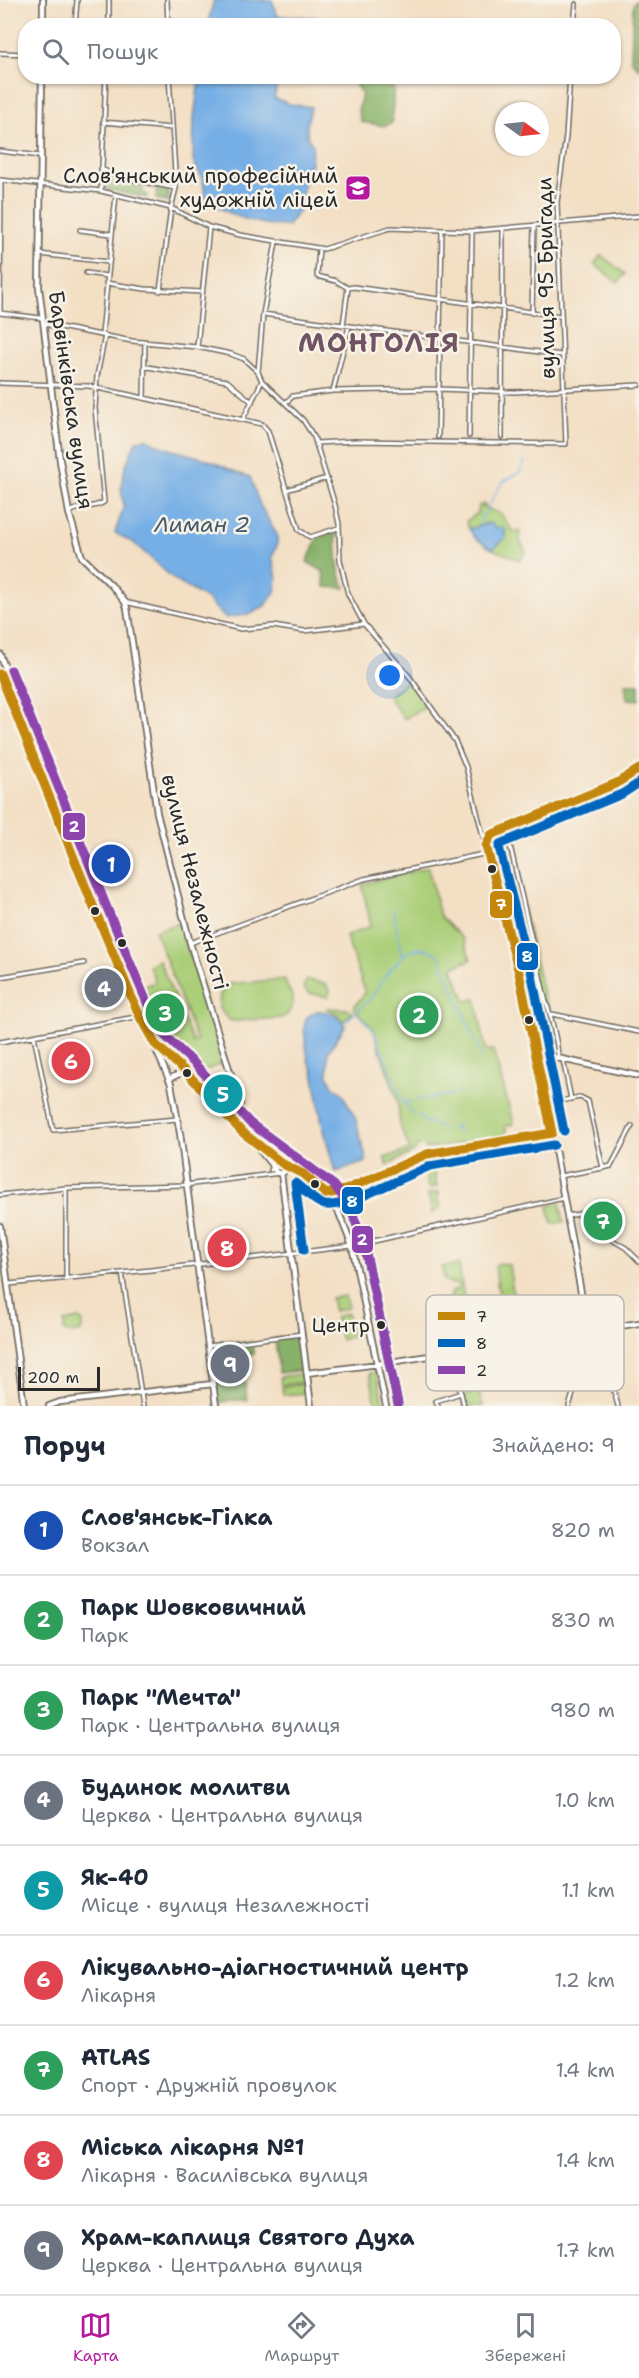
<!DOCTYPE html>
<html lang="uk">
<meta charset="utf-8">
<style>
:root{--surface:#fff;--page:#f2f2f3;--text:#1f2937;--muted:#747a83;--line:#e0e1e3;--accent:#b5179e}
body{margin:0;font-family:"Shantell Sans",sans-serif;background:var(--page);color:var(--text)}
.compass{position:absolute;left:495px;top:102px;width:54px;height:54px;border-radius:50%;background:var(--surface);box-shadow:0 2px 4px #0004;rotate:105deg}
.scale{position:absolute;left:18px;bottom:15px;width:82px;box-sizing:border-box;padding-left:6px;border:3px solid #2b2b2b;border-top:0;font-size:16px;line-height:21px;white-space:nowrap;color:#2b2b2b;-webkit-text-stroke:4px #f7f3e8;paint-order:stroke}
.you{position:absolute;left:390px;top:676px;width:21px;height:21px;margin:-15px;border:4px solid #fff;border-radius:50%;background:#1a73e8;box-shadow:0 0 0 9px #1a73e833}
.badge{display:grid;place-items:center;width:39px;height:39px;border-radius:50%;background:var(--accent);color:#fff;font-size:20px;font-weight:700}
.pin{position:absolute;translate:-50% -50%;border:3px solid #fff;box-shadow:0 2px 6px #0006}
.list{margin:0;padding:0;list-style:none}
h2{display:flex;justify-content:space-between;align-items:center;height:78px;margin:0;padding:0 24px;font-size:26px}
h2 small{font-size:20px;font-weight:400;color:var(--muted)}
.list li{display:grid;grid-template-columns:39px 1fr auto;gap:18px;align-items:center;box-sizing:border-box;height:90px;padding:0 24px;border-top:2px solid var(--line)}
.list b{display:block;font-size:22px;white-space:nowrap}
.list p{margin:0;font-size:20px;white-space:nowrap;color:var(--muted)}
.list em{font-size:20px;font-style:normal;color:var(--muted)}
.icon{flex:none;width:33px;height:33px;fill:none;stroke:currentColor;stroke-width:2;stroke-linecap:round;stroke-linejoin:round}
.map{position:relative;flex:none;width:639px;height:1406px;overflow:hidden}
.search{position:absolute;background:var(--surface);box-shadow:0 2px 4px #0004;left:18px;right:18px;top:18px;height:66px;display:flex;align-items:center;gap:15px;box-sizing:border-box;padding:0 21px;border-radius:24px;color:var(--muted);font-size:22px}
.sheet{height:888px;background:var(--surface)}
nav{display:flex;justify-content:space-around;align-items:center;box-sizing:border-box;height:84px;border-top:2px solid var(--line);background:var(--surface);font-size:16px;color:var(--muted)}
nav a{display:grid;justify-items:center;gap:3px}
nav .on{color:var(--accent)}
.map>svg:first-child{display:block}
</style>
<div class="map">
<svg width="639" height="1406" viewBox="0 0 639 1406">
<rect width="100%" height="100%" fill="#f7f3e8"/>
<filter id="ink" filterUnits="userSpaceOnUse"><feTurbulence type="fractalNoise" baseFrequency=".0167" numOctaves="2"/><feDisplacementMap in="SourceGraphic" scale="12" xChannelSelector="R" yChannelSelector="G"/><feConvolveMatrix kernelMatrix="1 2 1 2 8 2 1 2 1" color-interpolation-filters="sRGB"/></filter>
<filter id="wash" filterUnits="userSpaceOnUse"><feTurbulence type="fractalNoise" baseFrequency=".008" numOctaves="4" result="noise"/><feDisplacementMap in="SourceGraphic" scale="24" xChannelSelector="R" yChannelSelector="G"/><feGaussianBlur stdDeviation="1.35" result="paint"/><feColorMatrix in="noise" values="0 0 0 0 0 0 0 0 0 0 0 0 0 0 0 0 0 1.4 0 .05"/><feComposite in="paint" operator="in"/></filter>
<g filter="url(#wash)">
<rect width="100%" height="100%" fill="#f3dfc4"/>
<path fill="#abcf79" stroke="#6b7d52" stroke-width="1.5" d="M601,255L625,274L618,283L594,264Z
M483,503L486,508L501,514L513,532L520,530V541L526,552L520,560L492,549C501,544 507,538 502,527L499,529L487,523L469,529L466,521L478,513L479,505L484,507Z
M409,680L427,704L426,706L404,719L388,696Z
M639,771V781L621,792L493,841L490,839Z
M507,840L545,1002L550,1016L549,1022L556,1058L538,1055L537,1051L492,862V849Z
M428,867L440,916L463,939L471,960L452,967L466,1001L476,999L486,1051L493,1050L514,1124L505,1126L507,1136L426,1149L424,1145L417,1146L414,1152L387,1165L384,1158L410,1150L400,1126L398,1102L373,1029L353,1008L364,994V989L346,936L371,926L362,884Z
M179,923L226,1062L197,1074C160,1057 153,1025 138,989L155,982L149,965L159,960L193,1042L197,1041L155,931Z
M285,979C287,994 301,996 287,1015L280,1018L235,1021L229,1020L219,1009L220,994L228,984Z
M307,980L326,984L330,991L328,997L308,993L303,987Z
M326,1008L347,1009L352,1013L343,1021L337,1014Z
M425,1169L434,1170L437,1187L428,1188Z
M439,1192V1197L435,1198L436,1202L440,1201L441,1207L432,1213L428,1194Z
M560,1203L564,1222L552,1224L548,1206Z
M499,1263L509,1265L514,1300L512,1304L506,1306L500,1303L495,1266Z
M459,1264L464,1299L448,1302L453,1291L458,1290V1284H452L444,1280L442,1267Z
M345,1296L348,1308L334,1311L331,1298Z
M347,1313L353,1336L341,1340L335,1317Z
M79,1319L83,1322L81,1332L67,1333L64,1331V1322Z
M376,1369L384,1406H376L370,1373L376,1372Z
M303,1374L304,1382L281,1385L280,1377Z
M468,1378H475L483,1406H465L462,1397L470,1394Z
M304,1384L305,1393L283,1395L282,1387Z"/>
<path fill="#88b269" stroke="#5a6e4a" stroke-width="1.5" d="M637,0H639V69L631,60L633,4Z
M351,77H394L392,123L385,126L361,122L358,109L362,95Z
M102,172L120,179L166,188L169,195L167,202L156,199L157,189L143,186L142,192L148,195L146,198L106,189Z
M336,532C337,550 336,571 345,588L325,587L323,571L307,562L318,537Z
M625,684H639V700L627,699Z
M298,1336L302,1370L279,1373L275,1339Z
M252,1342L254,1354L243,1356L241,1343Z
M240,1344L244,1376L216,1380L212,1348Z
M245,1381L247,1400H230L218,1403L216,1385Z"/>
<path fill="#76afe6" stroke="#506d88" stroke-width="1.5" d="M214,0H272L278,16L318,17L322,19L318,26L210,25L209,18Z
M202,77H279L274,98L290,104L311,107C308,121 302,135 313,145L309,174L304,184L299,210L288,226C259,226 227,216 205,197L203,180L193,161L194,118L199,80Z
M146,438C164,450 184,452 205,459C221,464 234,473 250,477L260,505L277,535V545L272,557L277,578L275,592L266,605L251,614L225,618L207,599L176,581L134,543L115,533L124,506L121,490L125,468L136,441Z
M491,523L496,528L502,527L505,530V539L492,549L475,538L469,529Z
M317,1011C330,1011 338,1015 345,1026L328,1052V1076L333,1086L342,1093L355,1117L366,1158V1162L335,1172L322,1123L313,1070L308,1060L304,1029L306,1018Z"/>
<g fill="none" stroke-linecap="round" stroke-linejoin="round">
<path stroke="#76afe6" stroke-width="1.5" d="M482,525L481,519L497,491L503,482L520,472L525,461
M402,957C413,947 426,946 439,955L482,1057
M357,1013L373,1029L403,1102L414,1115
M344,1023L370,999L386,975L402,957L393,909
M456,1094L459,1093
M418,1100L453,1094
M404,1102L412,1101
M419,1115L424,1121L443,1128
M451,1128L459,1125
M454,1128L460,1134"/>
</g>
</g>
<g filter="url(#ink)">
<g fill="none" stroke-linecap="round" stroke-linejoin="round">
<defs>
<path id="minor" d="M167,0L168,26
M75,26L77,0
M109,26V0
M574,26L576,4
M0,53L26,54
M103,122L172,128
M0,151L40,156
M101,169L120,177L175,188
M0,180L101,191L171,208L209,227L240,235L324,249L390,228L471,231L639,216
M101,191L106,76
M80,230L111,234
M276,242L263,314L258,372L262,381L303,420L314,437L335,505L339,524L340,560L348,594L364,624L409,676L455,741L466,767L485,844
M319,248L317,276L336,281L348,288L354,287L560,316
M39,254L108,262
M86,273L107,276
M106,283L145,289L202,292
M160,291L171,208L176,188L169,76
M0,313L1,180
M0,313L41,318
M532,313L534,226
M263,314L561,355
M44,324L132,341L197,347L231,354L244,359L258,372
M343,325L348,288
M102,334L116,195
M197,347L209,227
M144,368L148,367L227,381L252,402
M0,383L89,386L262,424L268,431L299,530L310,537L338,528
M333,391L349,326
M144,398L145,341
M285,403L293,396L333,391L439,389L515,392L639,385
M243,419L262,381
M469,436L472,231
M438,437L442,231
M502,437L503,228
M316,443L355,441L566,444L557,202L566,136L570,76
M286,490L327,478
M70,512C80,505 94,509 104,502L95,408L97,376L105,335
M125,602L241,629L273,626L304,631L364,624
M508,837L546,1002C550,1011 559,1049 558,1059
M190,943L364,879L488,853
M0,977L84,963
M552,1014L639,1032
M34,1036L53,1130L177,1119
M0,1042L141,1016
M563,1060L571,1099
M546,1104L580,1097L588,1101L603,1168L560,1176
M603,1168L611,1166L632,1126
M271,1170L275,1165
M0,1195L66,1188L185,1185L280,1173
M567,1216L590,1212L593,1226L597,1236L609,1238L626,1248L639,1261
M122,1273L143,1406
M66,1278V1188
M9,1284L151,1270L352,1246L564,1198
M595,1330L599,1335L618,1406
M208,1346L302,1334
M461,1393L464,1406
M438,1406L436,1401L461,1393L450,1370L447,1354
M569,1406C578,1382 579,1358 579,1333"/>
<path id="tertiary" d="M43,26V0
M42,76L39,287L60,461L69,513L82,557L112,586L125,602L127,608L157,813L190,943L240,1104L242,1132
M0,654L33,745L153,1035
M0,674L25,740L94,908L171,1084L180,1133L216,1406
M488,853L495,843L622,793L639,783
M157,1045L242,1132L283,1164L312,1182L326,1194L339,1213L352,1246L386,1406
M536,1057L548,1056L639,1076
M169,1079L185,1071
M257,1147L275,1169
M274.5 1168a5.5 5.5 0 1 1 11 0a5.5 5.5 0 1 1-11 0Z
M281,1173L311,1406
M326,1194L345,1190L427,1154L552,1133
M339,1211L338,1198L343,1192
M0,1226L24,1406
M588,1331L552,1133L519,973L486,846L491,835L617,783L639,769
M307,1373L378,1364L639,1323
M49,1406L60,1402L213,1384"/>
</defs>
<use href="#minor" stroke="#716a61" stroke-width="6"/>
<use href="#tertiary" stroke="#716a61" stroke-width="8"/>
<use href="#minor" stroke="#fff" stroke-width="3"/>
<use href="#tertiary" stroke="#fff" stroke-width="4.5"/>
<defs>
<path id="bus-1" d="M0,674L94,908L140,1017L155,1044L185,1071L242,1132L283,1164L303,1174L326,1194
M552,1133L519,973L486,846L491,835L617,783L639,769
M326,1194L345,1190L427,1154L552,1133"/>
<path id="bus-2" d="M564,1131L531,971L499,847L500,844L622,794L639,783
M304,1250L295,1183C320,1202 317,1212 352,1200
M398,1404L364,1244L351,1210L350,1202L430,1166L554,1145"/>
<path id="bus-3" d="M11,670L105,903L151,1012L165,1036L194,1063L250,1123L334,1185L350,1207L364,1244L398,1404"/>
</defs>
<use href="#bus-1" stroke="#f7f3e8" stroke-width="14"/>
<use href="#bus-2" stroke="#f7f3e8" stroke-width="14"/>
<use href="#bus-3" stroke="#f7f3e8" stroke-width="14"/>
<use href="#bus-1" stroke="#c4870b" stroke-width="9"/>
<use href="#bus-2" stroke="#0065bd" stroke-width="9"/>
<use href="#bus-3" stroke="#8e44ad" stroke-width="9"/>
</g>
</g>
<defs>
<symbol id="university-square" viewBox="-11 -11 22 22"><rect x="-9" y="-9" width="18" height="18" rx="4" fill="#b5179e" stroke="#f7f3e8"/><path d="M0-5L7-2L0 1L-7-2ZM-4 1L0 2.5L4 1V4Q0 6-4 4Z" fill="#fff"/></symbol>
</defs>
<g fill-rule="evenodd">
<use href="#university-square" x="343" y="173" width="30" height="30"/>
</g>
<g fill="#2b2b2b" stroke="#f7f3e8" stroke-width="2">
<circle cx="492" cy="869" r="5"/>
<circle cx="95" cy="911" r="5"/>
<circle cx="122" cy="943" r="5"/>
<circle cx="529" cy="1020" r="5"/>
<circle cx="187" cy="1073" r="5"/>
<circle cx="315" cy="1184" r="5"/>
<circle cx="381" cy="1325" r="5"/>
</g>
<g text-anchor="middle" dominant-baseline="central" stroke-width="5" stroke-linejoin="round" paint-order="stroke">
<g font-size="20" fill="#2b2b2b" stroke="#f7f3e8" text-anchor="end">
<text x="370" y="1325">Центр</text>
</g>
<g font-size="21" fill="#2b2b2b" stroke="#f7f3e8" text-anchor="end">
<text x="338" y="176">Слов'янський професійний<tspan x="338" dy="24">художній ліцей</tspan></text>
</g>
<g font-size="21" fill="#2b2b2b" stroke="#f7f3e8">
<text transform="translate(546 278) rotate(-91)">вулиця 95 Бригади</text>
<text transform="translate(71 400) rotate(82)">Барвінківська вулиця</text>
<text transform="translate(195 882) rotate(76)">вулиця Незалежності</text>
</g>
<g font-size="22" font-style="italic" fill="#45596c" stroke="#f7f3e8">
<text x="202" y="524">Лиман 2</text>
</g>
<g font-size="27" font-weight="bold" letter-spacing="1.5" fill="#705462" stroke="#f7f3e8">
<text x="379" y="342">МОНГОЛІЯ</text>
</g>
</g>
<rect x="426" y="1295" width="198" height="96" rx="9" fill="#f7f3e8" stroke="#bab7af" stroke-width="1.5"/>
<rect x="438" y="1312" width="27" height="8" fill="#c4870b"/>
<rect x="438" y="1339" width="27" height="8" fill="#0065bd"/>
<rect x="438" y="1366" width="27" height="8" fill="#8e44ad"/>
<g font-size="16" fill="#2b2b2b">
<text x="476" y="1322">7</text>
<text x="476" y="1349">8</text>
<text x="476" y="1376">2</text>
</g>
<g stroke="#f7f3e8" stroke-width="2">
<rect x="62" y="812" width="24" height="29" rx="6" fill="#8e44ad"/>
<rect x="489" y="890" width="24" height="29" rx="6" fill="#c4870b"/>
<rect x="516" y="942" width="23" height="29" rx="6" fill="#0065bd"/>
<rect x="341" y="1186" width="23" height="29" rx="6" fill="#0065bd"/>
<rect x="351" y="1225" width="23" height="29" rx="6" fill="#8e44ad"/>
</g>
<g font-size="16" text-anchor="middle" font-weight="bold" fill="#fff">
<text x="74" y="832">2</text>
<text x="501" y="910">7</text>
<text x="527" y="962">8</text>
<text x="352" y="1207">8</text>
<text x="362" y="1245">2</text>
</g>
</svg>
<svg class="compass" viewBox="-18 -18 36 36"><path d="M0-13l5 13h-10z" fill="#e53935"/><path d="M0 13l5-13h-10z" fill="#747a83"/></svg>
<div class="scale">200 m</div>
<div class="you"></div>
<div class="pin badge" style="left:111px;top:864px;background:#1a4fb4">1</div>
<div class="pin badge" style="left:419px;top:1015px;background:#2e9e5b">2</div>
<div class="pin badge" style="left:165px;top:1013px;background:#2e9e5b">3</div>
<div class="pin badge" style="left:104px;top:988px;background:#6b7280">4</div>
<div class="pin badge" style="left:223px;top:1094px;background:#0f9aa8">5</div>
<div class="pin badge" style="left:71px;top:1061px;background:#e0444e">6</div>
<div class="pin badge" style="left:603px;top:1221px;background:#2e9e5b">7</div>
<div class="pin badge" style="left:227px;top:1248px;background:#e0444e">8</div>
<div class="pin badge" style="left:230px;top:1364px;background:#6b7280">9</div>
<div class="search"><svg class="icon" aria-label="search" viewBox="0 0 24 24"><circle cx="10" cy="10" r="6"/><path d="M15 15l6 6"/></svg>Пошук</div>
</div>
<section class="sheet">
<h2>Поруч<small>Знайдено: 9</small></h2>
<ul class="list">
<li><span class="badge" style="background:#1a4fb4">1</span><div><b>Слов'янськ-Гілка</b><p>Вокзал</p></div><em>820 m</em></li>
<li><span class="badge" style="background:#2e9e5b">2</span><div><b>Парк Шовковичний</b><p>Парк</p></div><em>830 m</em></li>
<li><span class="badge" style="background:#2e9e5b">3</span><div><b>Парк &quot;Мечта&quot;</b><p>Парк · Центральна вулиця</p></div><em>980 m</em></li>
<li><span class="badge" style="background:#6b7280">4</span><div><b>Будинок молитви</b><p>Церква · Центральна вулиця</p></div><em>1.0 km</em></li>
<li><span class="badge" style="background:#0f9aa8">5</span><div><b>Як-40</b><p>Місце · вулиця Незалежності</p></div><em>1.1 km</em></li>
<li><span class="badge" style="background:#e0444e">6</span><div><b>Лікувально-діагностичний центр</b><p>Лікарня</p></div><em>1.2 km</em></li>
<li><span class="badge" style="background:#2e9e5b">7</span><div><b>ATLAS</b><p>Спорт · Дружній провулок</p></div><em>1.4 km</em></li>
<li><span class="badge" style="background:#e0444e">8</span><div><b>Міська лікарня №1</b><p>Лікарня · Василівська вулиця</p></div><em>1.4 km</em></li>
<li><span class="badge" style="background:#6b7280">9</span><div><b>Храм-каплиця Святого Духа</b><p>Церква · Центральна вулиця</p></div><em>1.7 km</em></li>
</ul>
</section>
<nav>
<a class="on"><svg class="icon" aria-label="map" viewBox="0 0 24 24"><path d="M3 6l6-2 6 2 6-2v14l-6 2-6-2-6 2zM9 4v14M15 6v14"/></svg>Карта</a>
<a><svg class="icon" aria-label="directions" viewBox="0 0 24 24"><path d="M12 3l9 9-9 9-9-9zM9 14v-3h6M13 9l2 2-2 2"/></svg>Маршрут</a>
<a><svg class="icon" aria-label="saved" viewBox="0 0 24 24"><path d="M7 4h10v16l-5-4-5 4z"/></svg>Збережені</a>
</nav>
